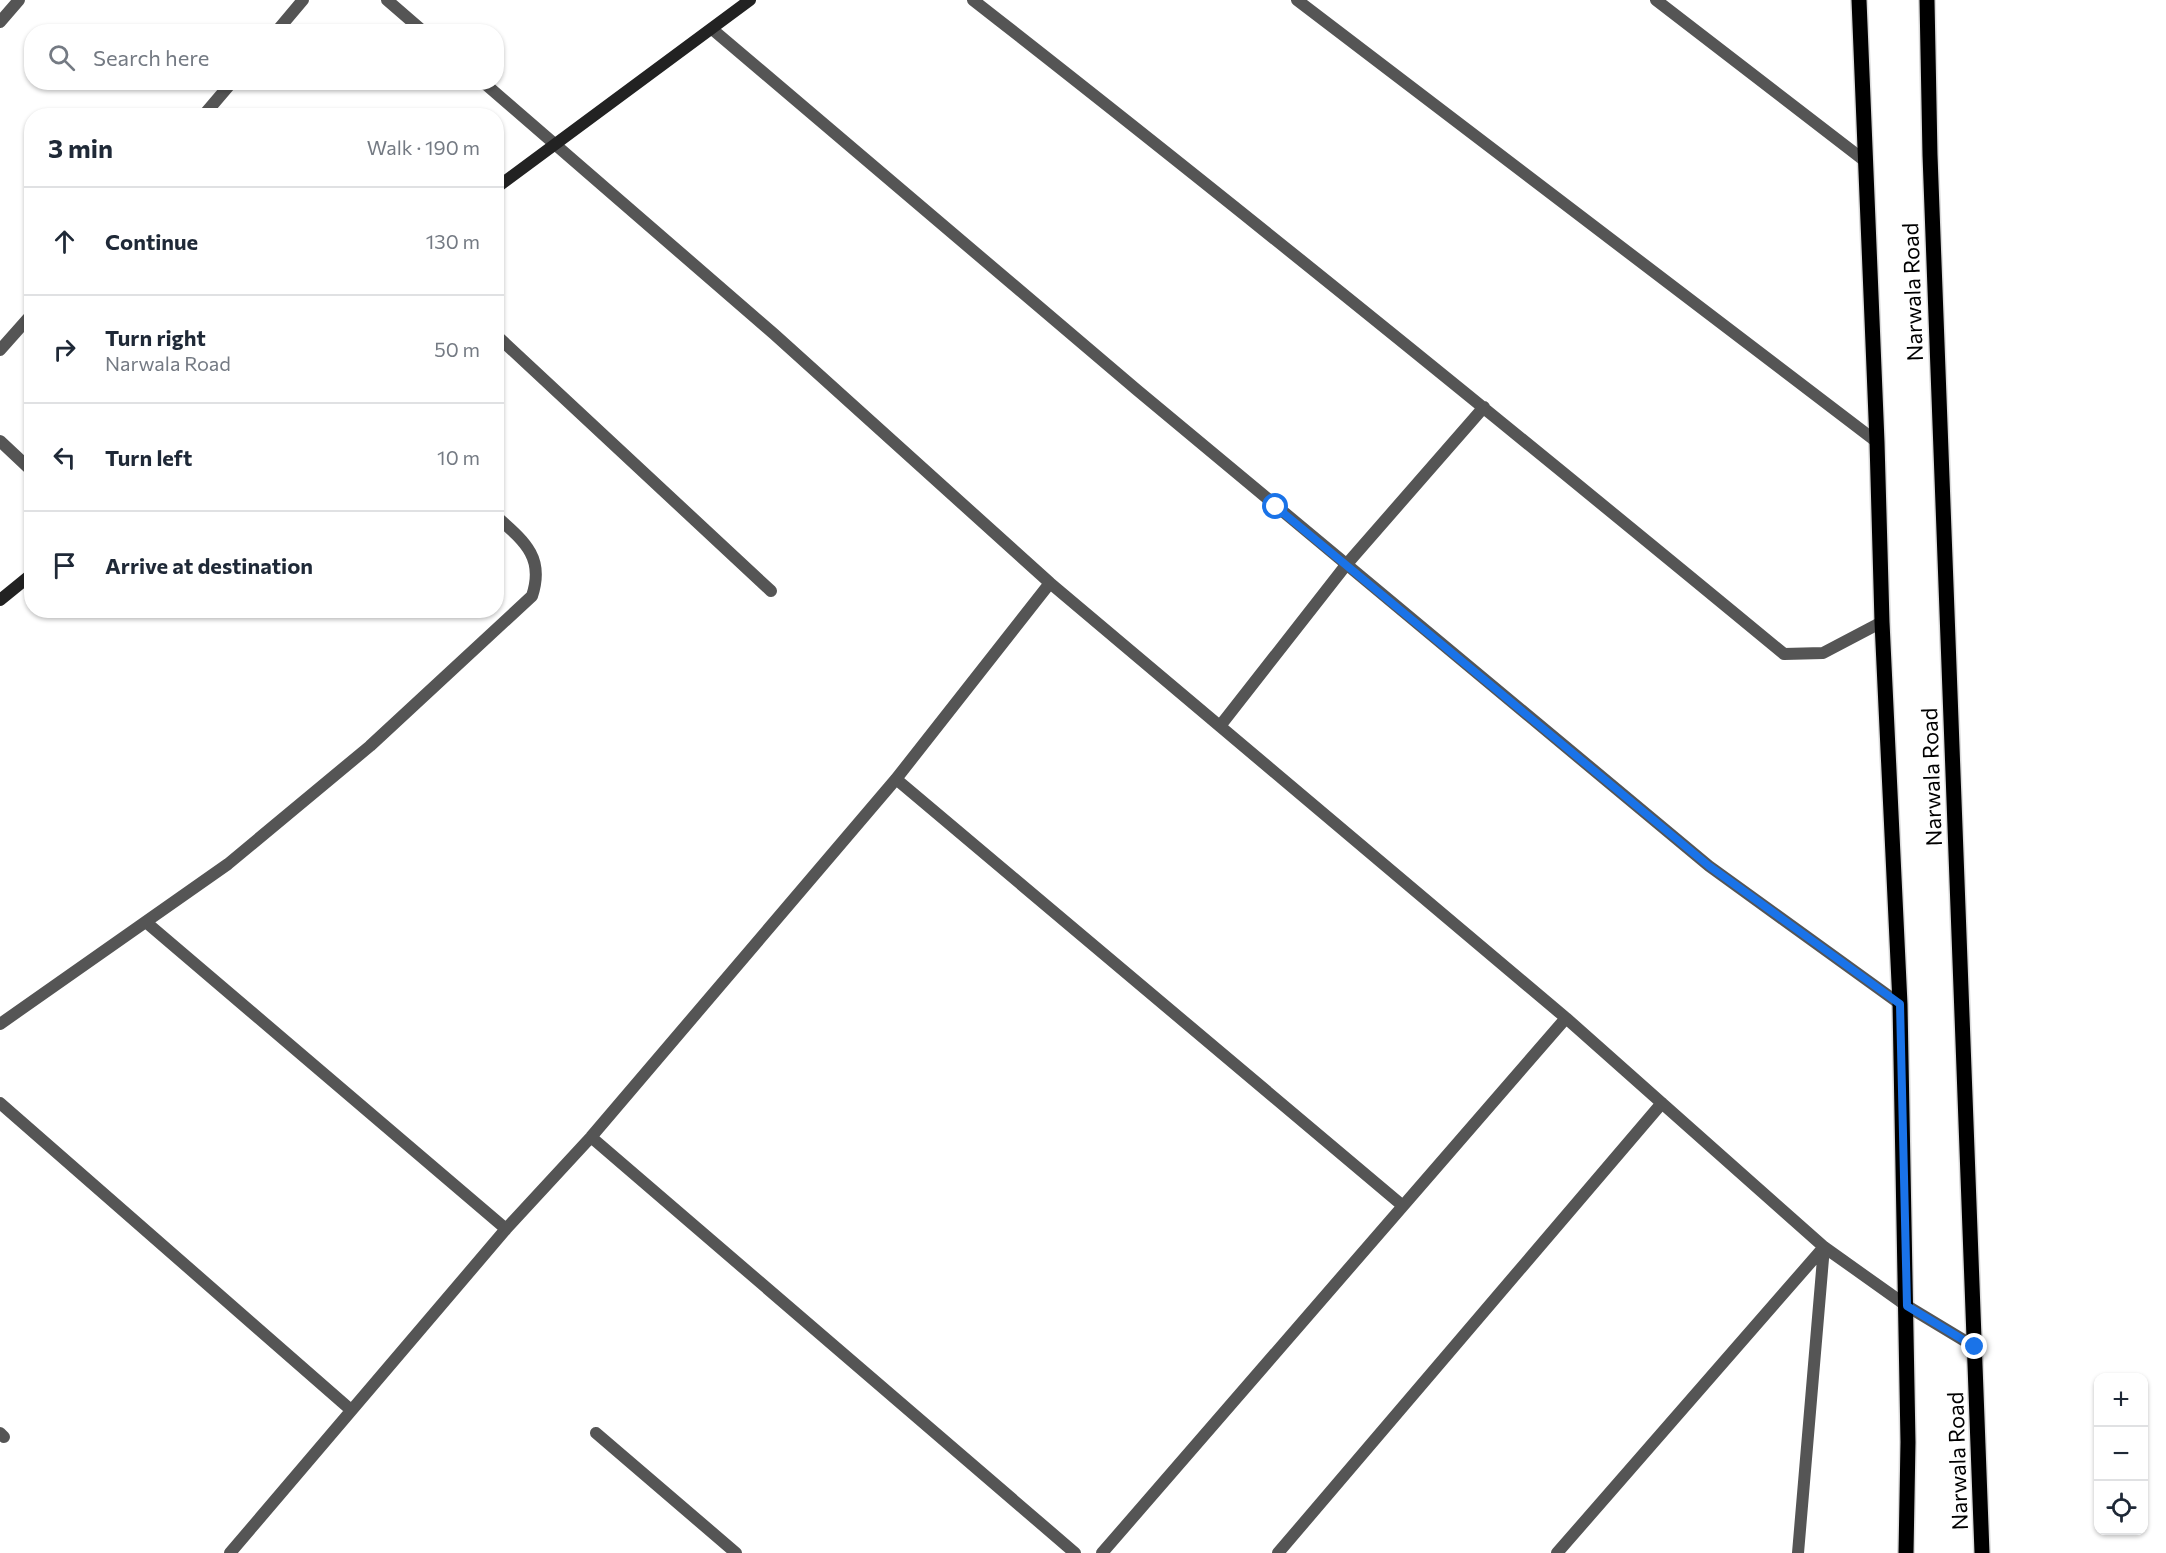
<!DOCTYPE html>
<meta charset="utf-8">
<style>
:root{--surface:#fff;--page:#f2f2f3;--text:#1f2937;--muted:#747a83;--line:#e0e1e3}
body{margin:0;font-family:Commissioner,sans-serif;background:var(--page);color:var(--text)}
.controls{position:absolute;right:18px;bottom:18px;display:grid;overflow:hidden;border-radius:12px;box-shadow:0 2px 4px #0004}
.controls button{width:54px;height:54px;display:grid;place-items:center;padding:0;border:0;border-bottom:2px solid var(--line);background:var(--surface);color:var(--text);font:30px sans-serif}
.stop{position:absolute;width:18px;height:18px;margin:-14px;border:4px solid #1a73e8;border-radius:50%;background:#fff}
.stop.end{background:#1a73e8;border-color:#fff;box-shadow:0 2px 6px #0008}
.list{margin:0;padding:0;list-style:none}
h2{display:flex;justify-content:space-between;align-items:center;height:78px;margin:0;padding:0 24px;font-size:26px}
h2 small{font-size:20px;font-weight:400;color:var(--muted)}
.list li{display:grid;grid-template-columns:39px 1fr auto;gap:18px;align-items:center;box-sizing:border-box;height:108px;padding:0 24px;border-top:2px solid var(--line)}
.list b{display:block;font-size:22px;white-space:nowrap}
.list p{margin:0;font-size:20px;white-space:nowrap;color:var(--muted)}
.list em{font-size:20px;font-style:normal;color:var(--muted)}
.icon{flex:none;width:33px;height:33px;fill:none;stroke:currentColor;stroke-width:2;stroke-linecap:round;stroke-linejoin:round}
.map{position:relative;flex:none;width:2166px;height:1553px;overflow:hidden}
.search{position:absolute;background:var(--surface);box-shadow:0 2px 4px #0004;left:24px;top:24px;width:480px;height:66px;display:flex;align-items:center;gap:15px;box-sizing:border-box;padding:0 21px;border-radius:24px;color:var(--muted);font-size:22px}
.panel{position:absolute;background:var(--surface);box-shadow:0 2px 4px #0004;left:24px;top:108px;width:480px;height:510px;border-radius:24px}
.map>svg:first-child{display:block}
</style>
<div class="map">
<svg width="2166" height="1553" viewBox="0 0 2166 1553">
<rect width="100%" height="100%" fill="#fff"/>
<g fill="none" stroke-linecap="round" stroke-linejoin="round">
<defs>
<path id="primary" d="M1859,0L1877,442L1882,622L1900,1004L1908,1442L1906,1553
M1927,0L1930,155L1982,1553"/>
</defs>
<use href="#primary" stroke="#dbdbdb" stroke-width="18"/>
<path stroke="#555" stroke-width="12" d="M387,0L424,32
M973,0C1247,214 1516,433 1784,654L1823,653L1882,622
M1297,0L1877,442
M1656,0L1865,161
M0,22L19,0
M712,29L1137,390L1709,866L1900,1004
M276,32L303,0
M483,82L774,334L1050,583L1566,1018L1824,1247L1907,1306L1975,1347
M203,116L232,82
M496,335L771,591
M0,350L32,314
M0,441L32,471
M1220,726L1346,565L1484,407
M896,779L1403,1206
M147,923L506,1229
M0,1024L228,864L370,746L532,596C545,557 524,541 496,516
M0,1103L351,1410
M591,1137L1075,1553
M0,1433L4,1437
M596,1433L736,1553
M230,1553L506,1229L591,1137L896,779L1050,583
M1102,1553L1566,1018
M1278,1553L1662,1103
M1557,1553L1824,1247
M1798,1553L1824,1247"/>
<path stroke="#222" stroke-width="12" d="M496,188L750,0
M0,600L32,574"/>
<use href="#primary" stroke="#000" stroke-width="15"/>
</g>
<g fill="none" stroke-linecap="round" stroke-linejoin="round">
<path stroke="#1a73e8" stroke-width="8" d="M1276,507L1709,866L1900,1004L1907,1306L1975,1347"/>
</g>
<g text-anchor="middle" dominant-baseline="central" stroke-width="5" stroke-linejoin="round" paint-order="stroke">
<g font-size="22" fill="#000" stroke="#fff">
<text transform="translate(1912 292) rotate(-92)">Narwala Road</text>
<text transform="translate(1931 777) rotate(-92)">Narwala Road</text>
<text transform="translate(1957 1461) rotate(-92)">Narwala Road</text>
</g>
</g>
</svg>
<div class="controls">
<button>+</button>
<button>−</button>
<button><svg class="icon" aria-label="locate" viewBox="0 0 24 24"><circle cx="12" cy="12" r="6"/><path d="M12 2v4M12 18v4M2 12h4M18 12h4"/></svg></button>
</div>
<div class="stop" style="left:1276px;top:507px"></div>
<div class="stop end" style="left:1975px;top:1347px"></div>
<div class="search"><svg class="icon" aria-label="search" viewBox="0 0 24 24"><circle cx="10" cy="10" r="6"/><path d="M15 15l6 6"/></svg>Search here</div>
<section class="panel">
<h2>3 min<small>Walk · 190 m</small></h2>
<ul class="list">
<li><svg class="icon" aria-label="ahead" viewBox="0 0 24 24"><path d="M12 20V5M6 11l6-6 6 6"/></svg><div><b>Continue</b></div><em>130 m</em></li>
<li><svg class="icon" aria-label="right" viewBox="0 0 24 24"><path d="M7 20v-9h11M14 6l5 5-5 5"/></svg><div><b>Turn right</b><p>Narwala Road</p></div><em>50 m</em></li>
<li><svg class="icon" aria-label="left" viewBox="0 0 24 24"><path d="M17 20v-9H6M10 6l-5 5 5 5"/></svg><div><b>Turn left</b></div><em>10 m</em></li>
<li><svg class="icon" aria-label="arrive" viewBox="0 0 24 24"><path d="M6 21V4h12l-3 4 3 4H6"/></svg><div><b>Arrive at destination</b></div></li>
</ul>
</section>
</div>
